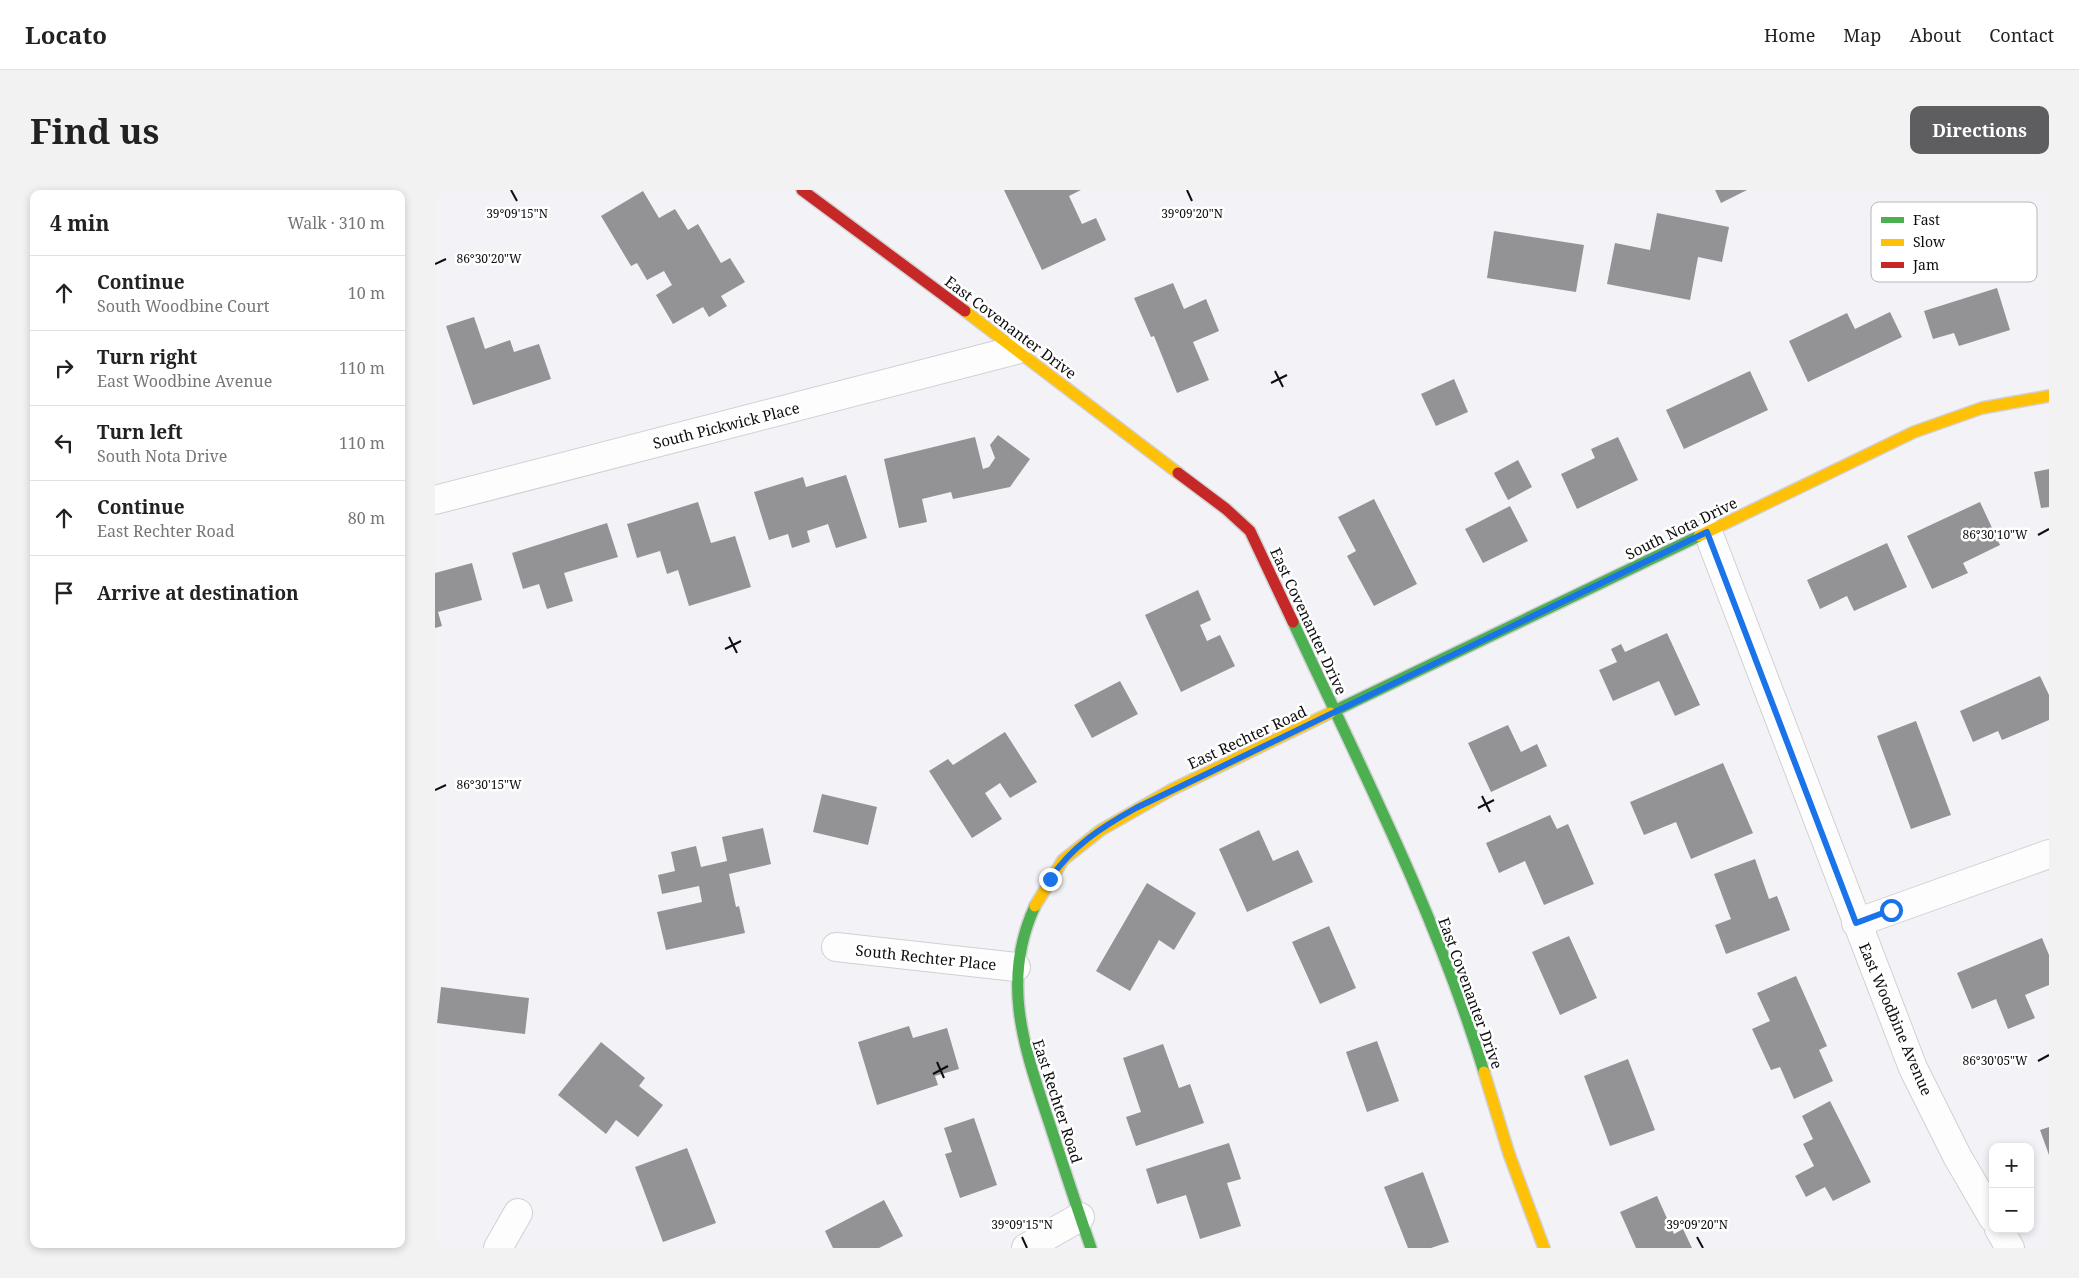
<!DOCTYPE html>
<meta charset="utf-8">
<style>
:root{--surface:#fff;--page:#f2f2f2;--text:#222;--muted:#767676;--line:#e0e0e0;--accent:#5e5e61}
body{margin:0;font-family:"Noto Serif",serif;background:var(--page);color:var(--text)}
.controls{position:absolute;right:15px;bottom:15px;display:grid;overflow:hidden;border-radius:10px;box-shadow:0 2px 8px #0003}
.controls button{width:45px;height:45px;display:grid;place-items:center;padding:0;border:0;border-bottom:1px solid var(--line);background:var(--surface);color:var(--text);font:25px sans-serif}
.stop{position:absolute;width:15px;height:15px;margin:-11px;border:4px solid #1a73e8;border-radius:50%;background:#fff}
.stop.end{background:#1a73e8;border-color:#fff;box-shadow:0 1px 5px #0008}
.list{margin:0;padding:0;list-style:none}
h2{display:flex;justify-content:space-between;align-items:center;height:65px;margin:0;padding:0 20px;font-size:21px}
h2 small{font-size:16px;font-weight:400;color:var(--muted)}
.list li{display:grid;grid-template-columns:32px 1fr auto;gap:15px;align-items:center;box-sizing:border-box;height:75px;padding:0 20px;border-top:1px solid var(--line)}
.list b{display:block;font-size:19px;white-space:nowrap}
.list p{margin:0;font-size:16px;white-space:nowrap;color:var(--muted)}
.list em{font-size:16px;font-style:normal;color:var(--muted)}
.icon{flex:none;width:28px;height:28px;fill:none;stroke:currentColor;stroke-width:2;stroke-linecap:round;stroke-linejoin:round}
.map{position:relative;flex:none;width:1614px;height:1058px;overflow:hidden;border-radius:10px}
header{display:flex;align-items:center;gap:30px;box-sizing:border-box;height:70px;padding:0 25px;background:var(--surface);border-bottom:1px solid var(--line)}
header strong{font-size:24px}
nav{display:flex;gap:28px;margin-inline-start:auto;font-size:18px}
.intro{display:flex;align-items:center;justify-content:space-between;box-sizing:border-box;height:120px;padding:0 30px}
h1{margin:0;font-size:35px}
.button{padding:12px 22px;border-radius:10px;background:var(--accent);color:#fff;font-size:18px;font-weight:700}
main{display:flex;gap:30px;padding:0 30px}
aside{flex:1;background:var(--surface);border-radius:10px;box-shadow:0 2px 8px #0003}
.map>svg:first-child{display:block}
</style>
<header>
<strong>Locato</strong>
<nav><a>Home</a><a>Map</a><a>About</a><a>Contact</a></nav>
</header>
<div class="intro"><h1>Find us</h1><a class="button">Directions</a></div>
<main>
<aside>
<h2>4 min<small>Walk · 310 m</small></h2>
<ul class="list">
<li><svg class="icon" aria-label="ahead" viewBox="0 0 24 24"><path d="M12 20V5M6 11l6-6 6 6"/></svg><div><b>Continue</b><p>South Woodbine Court</p></div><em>10 m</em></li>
<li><svg class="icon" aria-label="right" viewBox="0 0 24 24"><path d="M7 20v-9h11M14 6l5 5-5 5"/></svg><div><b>Turn right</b><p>East Woodbine Avenue</p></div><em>110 m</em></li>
<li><svg class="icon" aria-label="left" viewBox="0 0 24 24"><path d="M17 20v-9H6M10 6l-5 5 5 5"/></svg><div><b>Turn left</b><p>South Nota Drive</p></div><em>110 m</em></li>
<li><svg class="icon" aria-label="ahead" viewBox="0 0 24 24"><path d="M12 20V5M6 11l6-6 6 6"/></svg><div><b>Continue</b><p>East Rechter Road</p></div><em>80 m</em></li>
<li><svg class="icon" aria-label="arrive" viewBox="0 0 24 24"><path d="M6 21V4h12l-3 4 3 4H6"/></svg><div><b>Arrive at destination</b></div></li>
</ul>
</aside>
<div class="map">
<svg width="1614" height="1058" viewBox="0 0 1614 1058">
<rect width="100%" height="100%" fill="#f3f3f7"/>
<path fill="#939396" d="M569,0H646L634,6L647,34L661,28L671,50L607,80Z
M1280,0H1312L1286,13Z
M208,1L224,28L240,19L253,40L263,34L286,73L295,68L310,92L286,106L292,116L274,127L268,117L238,134L221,105L237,95L229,81L212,90L202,73L196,76L166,26Z
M1222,23L1294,37L1287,72L1263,67L1255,110L1172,94L1180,53L1215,60Z
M1059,41L1149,55L1141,102L1052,88Z
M738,93L749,119L771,109L784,141L758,152L774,190L742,203L719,146L716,147L699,108Z
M1562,98L1575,140L1524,156L1519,143L1498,149L1489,121Z
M1455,122L1467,147L1373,192L1354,151L1412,123L1420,139Z
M39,127L50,159L75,150L79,162L104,154L116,189L38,215L11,136Z
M1315,181L1333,220L1249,259L1231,220Z
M1019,189L1033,222L1001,236L986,204Z
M563,245L595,269L575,297L518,309L516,302L487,309L492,332L464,338L449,269L540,247L548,279L554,277L560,268L555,255Z
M1183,247L1203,290L1142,319L1126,284L1160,268L1156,259Z
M1083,270L1097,297L1073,310L1059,283Z
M1614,279V317L1606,318L1599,282Z
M411,285L432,348L401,358L393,334L372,341L375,352L357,358L353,344L334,350L319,302L368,287L371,297Z
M939,309L982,394L939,416L912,366L921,361L903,327Z
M263,312L276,353L300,346L316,397L254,416L243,380L232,384L225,361L202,368L192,334Z
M1545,312L1565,355L1528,373L1533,383L1497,399L1472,346Z
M1075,316L1093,351L1048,373L1030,339Z
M172,333L183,367L129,383L138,411L112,419L104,394L88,399L77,363Z
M1452,353L1472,397L1419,421L1412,406L1385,419L1372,390Z
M37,373L47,410L3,422L7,436L0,438V383Z
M763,400L776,430L765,435L772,451L785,445L800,476L746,502L710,425Z
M1232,443L1265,515L1240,526L1224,491L1178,511L1164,480L1182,472L1176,459L1186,454L1190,462Z
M1605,486L1614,505V530L1567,550L1563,541L1538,552L1525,521Z
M685,491L703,524L657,548L639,515Z
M1481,531L1516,625L1476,639L1442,546Z
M1073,535L1086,562L1102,554L1112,576L1056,602L1033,553Z
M570,542L602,592L575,608L565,593L550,603L567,629L537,648L494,581L513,569L518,575Z
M1288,573L1318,643L1256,669L1241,632L1209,645L1195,612Z
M387,604L442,617L433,655L378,642Z
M1115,625L1122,639L1133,634L1159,694L1109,715L1090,671L1064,683L1051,653Z
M328,638L336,674L294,684L301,717L304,716L310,743L231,760L222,722L267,712L264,696L227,704L223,685L240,681L236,662L261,656L266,677L292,671L287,647Z
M824,640L838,671L863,660L878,692L812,722L784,659Z
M1320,669L1334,709L1342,706L1355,740L1291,764L1280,735L1296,729L1279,684Z
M712,693L761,723L739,760L724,750L695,801L661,781Z
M894,736L921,798L885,814L857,752Z
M1134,746L1162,808L1125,825L1097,762Z
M1607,748L1614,765V795L1590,805L1600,828L1573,839L1561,809L1537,819L1522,783Z
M1361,786L1392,856L1384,860L1398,891L1359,909L1345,877L1336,880L1317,839L1335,831L1322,803Z
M6,797L94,808L90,844L2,833Z
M474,836L478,848L512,838L524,879L500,886L503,895L442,915L423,852Z
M942,851L964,911L932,922L911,862Z
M166,852L210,888L204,896L228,915L203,947L181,930L171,944L123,905Z
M728,854L744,898L755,894L769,933L701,956L691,927L706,922L688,868Z
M1193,869L1220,940L1175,956L1149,886Z
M1395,911L1436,992L1398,1011L1390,997L1371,1007L1360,986L1379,976L1368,954L1378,949L1367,926Z
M539,928L562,995L525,1008L510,964L517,962L509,938Z
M1614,937V965L1605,940Z
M794,953L806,989L792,993L806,1036L765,1049L751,1005L722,1014L711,979Z
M252,958L281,1033L228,1052L200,977Z
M988,982L1014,1052L996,1058H973L949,997Z
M1222,1006L1239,1044L1248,1039L1257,1058H1201L1185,1022Z
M449,1010L468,1046L444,1058H398L390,1041Z"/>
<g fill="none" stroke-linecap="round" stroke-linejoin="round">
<defs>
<path id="street" d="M0,310L581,160
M1273,342L1478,878L1522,966L1558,1028
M1421,733L1614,664
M401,757L581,777
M1564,1039L1575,1058
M63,1058L83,1023
M591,1058L645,1027"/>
<path id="fast" d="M858,432C927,580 1002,726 1049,882
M895,523L1264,346
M600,716C564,794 591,862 616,938C629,978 642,1018 656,1058"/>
<path id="slow" d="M530,121L743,283
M1264,346L1479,242L1547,218L1614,206
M600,716L628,670L666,640L736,600L895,523
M1049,882L1074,964L1109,1058"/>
<path id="jam" d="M367,0L530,121
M743,283L791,319L815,341L858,432"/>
</defs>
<use href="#street" stroke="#d1d1d4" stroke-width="30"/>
<use href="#fast" stroke="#d1d1d4" stroke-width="14"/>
<use href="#slow" stroke="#d1d1d4" stroke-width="14"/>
<use href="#jam" stroke="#d1d1d4" stroke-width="14"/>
<use href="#street" stroke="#fdfdfe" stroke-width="28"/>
<use href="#fast" stroke="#4caf50" stroke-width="11"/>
<use href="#slow" stroke="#ffc107" stroke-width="11"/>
<use href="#jam" stroke="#c62828" stroke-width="11"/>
</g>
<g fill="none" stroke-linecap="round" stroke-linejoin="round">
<path stroke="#1a73e8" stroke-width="6" d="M615,689C637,656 667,637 701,618L1272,342L1421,733L1456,720"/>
</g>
<path fill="none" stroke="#0e0e10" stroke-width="2" d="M76,0L82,11M752,0L757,11M0,74L11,69M840,181L848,197M836,193L852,185M1603,345L1614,339M294,447L302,463M290,459L306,451M0,600L11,595M1047,606L1055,622M1043,618L1059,610M1603,871L1614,865M502,872L509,888M498,884L513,876M587,1047L592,1058M1262,1047L1268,1058"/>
<g text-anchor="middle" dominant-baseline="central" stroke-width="5" stroke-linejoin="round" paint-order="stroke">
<g font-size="15" fill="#0e0e10" stroke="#fff">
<text transform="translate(576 137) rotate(37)">East Covenanter Drive</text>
<text transform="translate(291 235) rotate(-14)">South Pickwick Place</text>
<text transform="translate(1246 338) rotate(-26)">South Nota Drive</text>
<text transform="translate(874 431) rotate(65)">East Covenanter Drive</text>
<text transform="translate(812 547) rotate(-25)">East Rechter Road</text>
<text transform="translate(491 767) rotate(6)">South Rechter Place</text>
<text transform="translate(1036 803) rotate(70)">East Covenanter Drive</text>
<text transform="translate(1461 829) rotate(67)">East Woodbine Avenue</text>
<text transform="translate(623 911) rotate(72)">East Rechter Road</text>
</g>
</g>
<rect x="1436" y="12" width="166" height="80" rx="8" fill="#fff" stroke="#b7b7b7" stroke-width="1"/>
<rect x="1446" y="27" width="23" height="6" fill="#4caf50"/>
<rect x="1446" y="49" width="23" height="7" fill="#ffc107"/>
<rect x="1446" y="72" width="23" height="6" fill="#c62828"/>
<g font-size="14" fill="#0e0e10">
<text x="1478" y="35">Fast</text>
<text x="1478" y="57">Slow</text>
<text x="1478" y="80">Jam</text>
</g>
<g font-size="12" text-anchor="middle" fill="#0e0e10" stroke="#fff" stroke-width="5" stroke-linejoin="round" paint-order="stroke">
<text x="82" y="28">39°09'15"N</text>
<text x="757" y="28">39°09'20"N</text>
<text x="54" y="73">86°30'20"W</text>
<text x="1560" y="349">86°30'10"W</text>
<text x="54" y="599">86°30'15"W</text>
<text x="1560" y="875">86°30'05"W</text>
<text x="587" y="1039">39°09'15"N</text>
<text x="1262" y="1039">39°09'20"N</text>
</g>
</svg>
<div class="controls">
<button>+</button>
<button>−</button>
</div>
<div class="stop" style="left:1456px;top:720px"></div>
<div class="stop end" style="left:615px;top:689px"></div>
</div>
</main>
